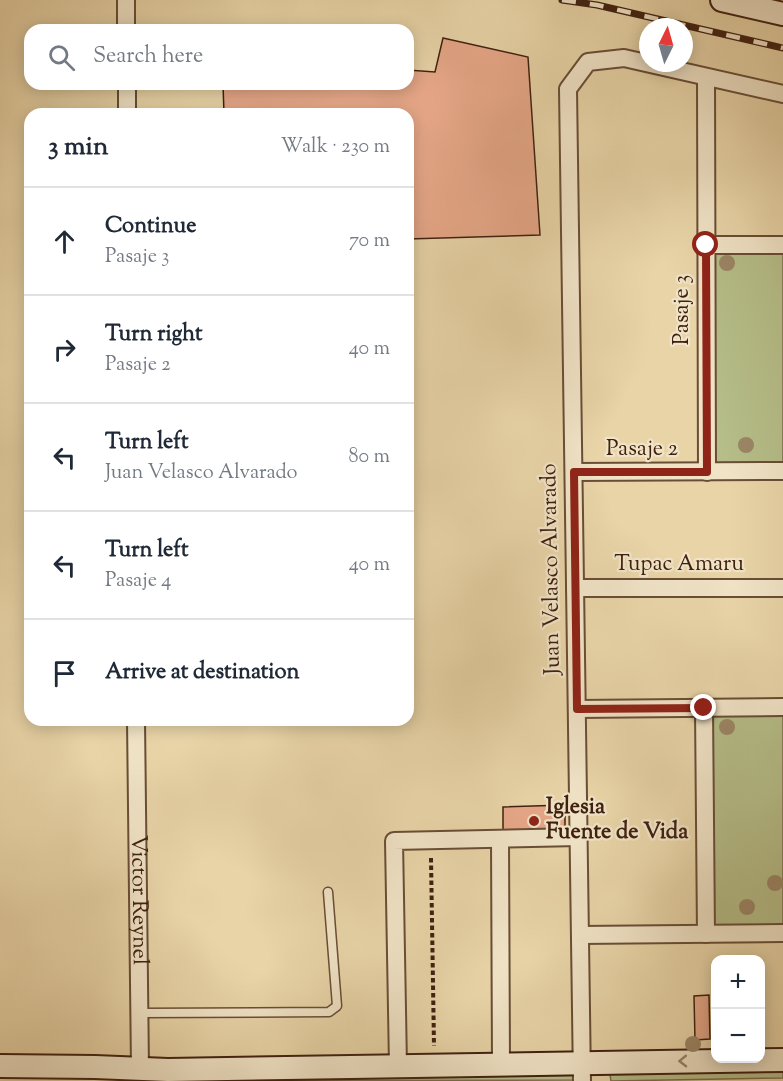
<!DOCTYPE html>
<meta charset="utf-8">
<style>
:root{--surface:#fff;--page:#f6f6f7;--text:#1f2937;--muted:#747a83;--line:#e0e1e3}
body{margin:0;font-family:"Sorts Mill Goudy",serif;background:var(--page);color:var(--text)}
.controls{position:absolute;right:18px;bottom:18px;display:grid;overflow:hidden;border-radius:12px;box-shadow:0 3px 15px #0003}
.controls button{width:54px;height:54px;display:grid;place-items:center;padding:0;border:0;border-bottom:2px solid var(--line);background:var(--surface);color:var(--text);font:30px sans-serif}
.compass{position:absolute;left:639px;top:18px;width:54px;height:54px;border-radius:50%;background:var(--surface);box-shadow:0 3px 15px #0003;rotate:5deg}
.stop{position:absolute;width:18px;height:18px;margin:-14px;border:4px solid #8f2418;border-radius:50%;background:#fff}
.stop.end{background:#8f2418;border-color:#fff;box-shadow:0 2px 6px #0008}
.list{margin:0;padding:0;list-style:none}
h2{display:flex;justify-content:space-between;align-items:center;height:78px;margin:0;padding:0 24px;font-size:26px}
h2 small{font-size:20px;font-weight:400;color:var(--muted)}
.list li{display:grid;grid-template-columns:39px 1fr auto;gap:18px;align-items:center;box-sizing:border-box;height:108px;padding:0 24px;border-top:2px solid var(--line)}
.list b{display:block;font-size:22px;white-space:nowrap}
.list p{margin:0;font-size:20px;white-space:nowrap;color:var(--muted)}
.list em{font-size:20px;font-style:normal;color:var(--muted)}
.icon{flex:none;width:33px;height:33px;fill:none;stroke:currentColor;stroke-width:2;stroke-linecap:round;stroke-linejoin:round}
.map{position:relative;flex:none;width:783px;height:1081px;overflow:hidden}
.search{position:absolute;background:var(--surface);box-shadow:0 3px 15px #0003;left:24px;top:24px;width:390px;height:66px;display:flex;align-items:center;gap:15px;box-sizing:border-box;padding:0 21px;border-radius:18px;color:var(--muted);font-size:22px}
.panel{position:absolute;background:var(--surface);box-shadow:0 3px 15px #0003;left:24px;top:108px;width:390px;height:618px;border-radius:18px}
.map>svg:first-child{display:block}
</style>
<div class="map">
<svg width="783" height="1081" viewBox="0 0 783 1081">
<rect width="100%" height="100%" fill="#e8d4a7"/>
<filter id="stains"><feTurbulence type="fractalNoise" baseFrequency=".00333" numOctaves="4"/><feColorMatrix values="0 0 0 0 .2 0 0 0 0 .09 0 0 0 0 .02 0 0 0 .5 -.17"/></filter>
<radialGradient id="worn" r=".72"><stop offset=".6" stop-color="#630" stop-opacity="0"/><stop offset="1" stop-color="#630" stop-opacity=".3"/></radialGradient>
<path fill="#b5bd88" stroke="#7a6e4c" stroke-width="1.5" d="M711,248H783V466L713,468Z
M706,712H783V928H712Z
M783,1058V1078L611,1081L608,1062Z
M575,1064V1080L175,1081Z"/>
<path fill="#e6a788" stroke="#3f2011" stroke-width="1.5" d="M443,38L528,57L540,235L408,239V114H224L223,84H408V70L435,72Z
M565,805V835L503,836V807Z
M709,995L710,1039L695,1040L694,996Z"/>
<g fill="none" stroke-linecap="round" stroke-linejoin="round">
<defs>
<path id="lane" d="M140,1013L329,1012L337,1006L328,892"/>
<g id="street">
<path d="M126,0V30"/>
<path d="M706,77L707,472"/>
<path d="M127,84V114"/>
<path d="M706,245H783"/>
<path d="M574,472L783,471"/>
<path d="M575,588H783"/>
<path d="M704,708L706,934"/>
<path d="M577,709L783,707"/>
<path id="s1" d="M136,720L140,1069"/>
<path d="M500,839L501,1064"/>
<path d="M580,935L783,933"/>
<path d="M398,1066L394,841L579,837"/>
<path d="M582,1081L568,89L588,62L624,58L783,94"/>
</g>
<path id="secondary" d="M722,0L783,14
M0,1066L95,1067L168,1070L783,1060"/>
</defs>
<use href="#lane" stroke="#694d36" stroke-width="11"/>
<use href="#street" stroke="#694d36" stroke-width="20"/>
<use href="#secondary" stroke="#3f2011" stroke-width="26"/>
<path stroke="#3f2011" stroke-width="4" stroke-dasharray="4.5 3" stroke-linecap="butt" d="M431,858L434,1046"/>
<use href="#lane" stroke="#f0e3c6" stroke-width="8"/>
<use href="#street" stroke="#f0e3c6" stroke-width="16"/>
<use href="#secondary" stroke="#f0e3c6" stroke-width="22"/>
<defs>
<path id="rail" d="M562,0L597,5L783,48"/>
</defs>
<use href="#rail" stroke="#3f2011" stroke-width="7"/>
<use href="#rail" stroke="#f0e3c6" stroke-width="4.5" stroke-dasharray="14" stroke-linecap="butt"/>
</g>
<g fill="#9b8665">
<circle cx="727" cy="263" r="8"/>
<circle cx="746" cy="445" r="8"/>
<circle cx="727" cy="727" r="8"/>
<circle cx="775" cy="883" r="8"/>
<circle cx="747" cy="907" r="8"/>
<circle cx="693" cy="1044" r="8"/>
</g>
<defs><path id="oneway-chevron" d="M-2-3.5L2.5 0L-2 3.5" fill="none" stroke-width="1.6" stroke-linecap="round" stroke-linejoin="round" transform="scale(1.5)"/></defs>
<use stroke="#98826c" href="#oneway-chevron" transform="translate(683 1061) rotate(179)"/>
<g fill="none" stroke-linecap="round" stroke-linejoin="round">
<path stroke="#8f2418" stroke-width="8" d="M704,708L577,709L574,472H707L706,245"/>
</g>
<circle fill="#8f2418" stroke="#f0e3c6" stroke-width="2" cx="534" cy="821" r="6"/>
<g text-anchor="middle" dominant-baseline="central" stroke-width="4.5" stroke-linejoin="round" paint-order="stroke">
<g font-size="22" fill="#3f2011" stroke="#f0e3c6">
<text transform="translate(683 310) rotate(-90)">Pasaje 3</text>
<text x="642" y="450">Pasaje 2</text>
<text x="679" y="565">Tupac Amaru</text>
<text transform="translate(552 569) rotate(-91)">Juan Velasco Alvarado</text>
<text stroke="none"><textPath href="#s1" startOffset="180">Victor Reynel</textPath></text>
</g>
<g font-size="22" font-weight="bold" fill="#3f2011" stroke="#f0e3c6" text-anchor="start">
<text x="546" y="808">Iglesia<tspan x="546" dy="25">Fuente de Vida</tspan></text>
</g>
</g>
<rect width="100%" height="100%" filter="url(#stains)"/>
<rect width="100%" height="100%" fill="url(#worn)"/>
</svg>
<div class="controls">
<button>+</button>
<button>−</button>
</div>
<svg class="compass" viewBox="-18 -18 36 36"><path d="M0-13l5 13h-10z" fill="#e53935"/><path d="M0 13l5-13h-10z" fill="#747a83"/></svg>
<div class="stop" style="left:706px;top:245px"></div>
<div class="stop end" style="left:704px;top:708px"></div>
<div class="search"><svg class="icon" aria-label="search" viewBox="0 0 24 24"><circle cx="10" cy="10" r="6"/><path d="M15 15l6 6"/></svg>Search here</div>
<section class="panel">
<h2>3 min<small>Walk · 230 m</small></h2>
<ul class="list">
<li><svg class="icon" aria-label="ahead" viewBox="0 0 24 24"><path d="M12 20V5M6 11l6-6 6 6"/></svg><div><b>Continue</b><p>Pasaje 3</p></div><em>70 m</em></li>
<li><svg class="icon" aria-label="right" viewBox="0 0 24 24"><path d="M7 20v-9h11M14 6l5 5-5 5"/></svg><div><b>Turn right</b><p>Pasaje 2</p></div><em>40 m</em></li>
<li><svg class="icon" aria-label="left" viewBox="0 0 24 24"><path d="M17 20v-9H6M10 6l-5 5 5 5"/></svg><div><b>Turn left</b><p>Juan Velasco Alvarado</p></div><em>80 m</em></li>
<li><svg class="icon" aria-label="left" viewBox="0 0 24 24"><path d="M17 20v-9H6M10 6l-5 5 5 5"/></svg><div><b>Turn left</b><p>Pasaje 4</p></div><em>40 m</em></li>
<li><svg class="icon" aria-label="arrive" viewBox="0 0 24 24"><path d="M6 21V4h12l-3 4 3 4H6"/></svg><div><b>Arrive at destination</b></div></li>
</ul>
</section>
</div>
